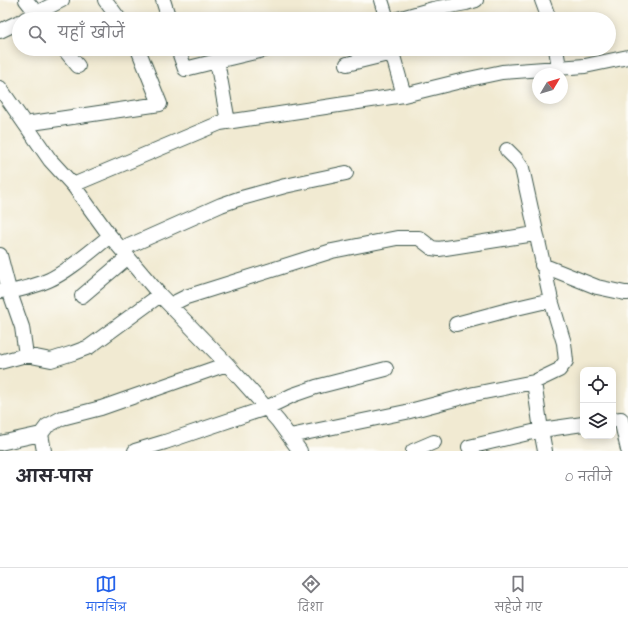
<!DOCTYPE html>
<html lang="hi">
<meta charset="utf-8">
<style>
:root{--surface:#fff;--page:#f2f2f3;--text:#2b2b33;--muted:#7c7c81;--line:#e1e1e2;--accent:#2563eb}
body{margin:0;font-family:"Architects Daughter","Playpen Sans Deva",sans-serif;background:var(--page);color:var(--text)}
.controls{position:absolute;right:12px;bottom:12px;display:grid;overflow:hidden;border-radius:8px;box-shadow:0 2px 10px #0003}
.controls button{width:36px;height:36px;display:grid;place-items:center;padding:0;border:0;border-bottom:1px solid var(--line);background:var(--surface);color:var(--text);font:20px sans-serif}
.compass{position:absolute;left:532px;top:68px;width:36px;height:36px;border-radius:50%;background:var(--surface);box-shadow:0 2px 10px #0003;rotate:52deg}
.list{margin:0;padding:0;list-style:none}
h2{display:flex;justify-content:space-between;align-items:center;height:52px;margin:0;padding:0 16px;font-size:17px}
h2 small{font-size:13px;font-weight:400;color:var(--muted)}
.icon{flex:none;width:22px;height:22px;fill:none;stroke:currentColor;stroke-width:2;stroke-linecap:round;stroke-linejoin:round}
.map{position:relative;flex:none;width:628px;height:451px;overflow:hidden}
.search{position:absolute;background:var(--surface);box-shadow:0 2px 10px #0003;left:12px;right:12px;top:12px;height:44px;display:flex;align-items:center;gap:10px;box-sizing:border-box;padding:0 14px;border-radius:22px;color:var(--muted);font-size:15px}
.sheet{height:116px;background:var(--surface)}
nav{display:flex;justify-content:space-around;align-items:center;box-sizing:border-box;height:56px;border-top:1px solid var(--line);background:var(--surface);font-size:11px;color:var(--muted)}
nav a{display:grid;justify-items:center;gap:2px}
nav .on{color:var(--accent)}
.map>svg:first-child{display:block}
</style>
<div class="map">
<svg width="628" height="451" viewBox="0 0 628 451">
<rect width="100%" height="100%" fill="#fdfcf7"/>
<filter id="ink" filterUnits="userSpaceOnUse"><feTurbulence type="fractalNoise" baseFrequency=".025" numOctaves="2"/><feDisplacementMap in="SourceGraphic" scale="8" xChannelSelector="R" yChannelSelector="G"/><feConvolveMatrix kernelMatrix="1 2 1 2 8 2 1 2 1" color-interpolation-filters="sRGB"/></filter>
<filter id="wash" filterUnits="userSpaceOnUse"><feTurbulence type="fractalNoise" baseFrequency=".012" numOctaves="4" result="noise"/><feDisplacementMap in="SourceGraphic" scale="16" xChannelSelector="R" yChannelSelector="G"/><feGaussianBlur stdDeviation="0.9" result="paint"/><feColorMatrix in="noise" values="0 0 0 0 0 0 0 0 0 0 0 0 0 0 0 0 0 1.4 0 .05"/><feComposite in="paint" operator="in"/></filter>
<g filter="url(#wash)">
<rect width="100%" height="100%" fill="#f1ead2"/>
</g>
<g filter="url(#ink)">
<g fill="none" stroke-linecap="round" stroke-linejoin="round">
<defs>
<path id="street" d="M26,0L41,19
M105,0L119,19
M163,0L169,19
M381,0L387,19
M542,0L549,19
M25,19L62,0
M398,19L433,9L466,3L476,0
M0,31L19,22
M64,49L78,66
M178,49L185,69L217,61L268,49
M391,49L404,95L469,79L502,72L585,66L628,57
M556,49L559,67
M217,61L228,122
M347,64L392,53
M0,88L50,160L73,185L110,236L160,295L227,364L278,421L300,451
M25,124L160,104L138,49
M73,185L220,123L404,95
M122,249L221,205L238,199L285,186L346,173
M0,255L9,290L0,291
M542,265L597,287L625,293H628
M9,290L22,327L26,355L51,360L73,353L89,347L160,295
M9,292C23,289 36,286 49,280C69,271 92,250 110,236
M82,296L128,257
M170,305L186,297L332,251L397,238H419L432,248L439,249L535,234
M456,324L508,310L551,300
M0,362L26,355
M534,382L541,430L545,451
M613,420L621,419L628,450
M41,434L44,451
M290,436L406,412L474,394L534,382L559,370L566,361L564,343L551,300L522,168L515,158L507,150
M0,443L41,434L47,426L62,418L101,408L227,364
M469,447L541,430L583,424
M135,451L165,442L266,408L293,395L316,387L386,369
M413,451L434,442"/>
</defs>
<use href="#street" stroke="#3e574c" stroke-width="16"/>
<use href="#street" stroke="#fff" stroke-width="14"/>
</g>
</g>
</svg>
<div class="controls">
<button><svg class="icon" aria-label="locate" viewBox="0 0 24 24"><circle cx="12" cy="12" r="6"/><path d="M12 2v4M12 18v4M2 12h4M18 12h4"/></svg></button>
<button><svg class="icon" aria-label="layers" viewBox="0 0 24 24"><path d="M12 4l9 5-9 5-9-5zM3 14l9 5 9-5"/></svg></button>
</div>
<svg class="compass" viewBox="-18 -18 36 36"><path d="M0-13l5 13h-10z" fill="#e53935"/><path d="M0 13l5-13h-10z" fill="#7c7c81"/></svg>
<div class="search"><svg class="icon" aria-label="search" viewBox="0 0 24 24"><circle cx="10" cy="10" r="6"/><path d="M15 15l6 6"/></svg>यहाँ खोजें</div>
</div>
<section class="sheet">
<h2>आस-पास<small>0 नतीजे</small></h2>
<ul class="list">
</ul>
</section>
<nav>
<a class="on"><svg class="icon" aria-label="map" viewBox="0 0 24 24"><path d="M3 6l6-2 6 2 6-2v14l-6 2-6-2-6 2zM9 4v14M15 6v14"/></svg>मानचित्र</a>
<a><svg class="icon" aria-label="directions" viewBox="0 0 24 24"><path d="M12 3l9 9-9 9-9-9zM9 14v-3h6M13 9l2 2-2 2"/></svg>दिशा</a>
<a><svg class="icon" aria-label="saved" viewBox="0 0 24 24"><path d="M7 4h10v16l-5-4-5 4z"/></svg>सहेजे गए</a>
</nav>
